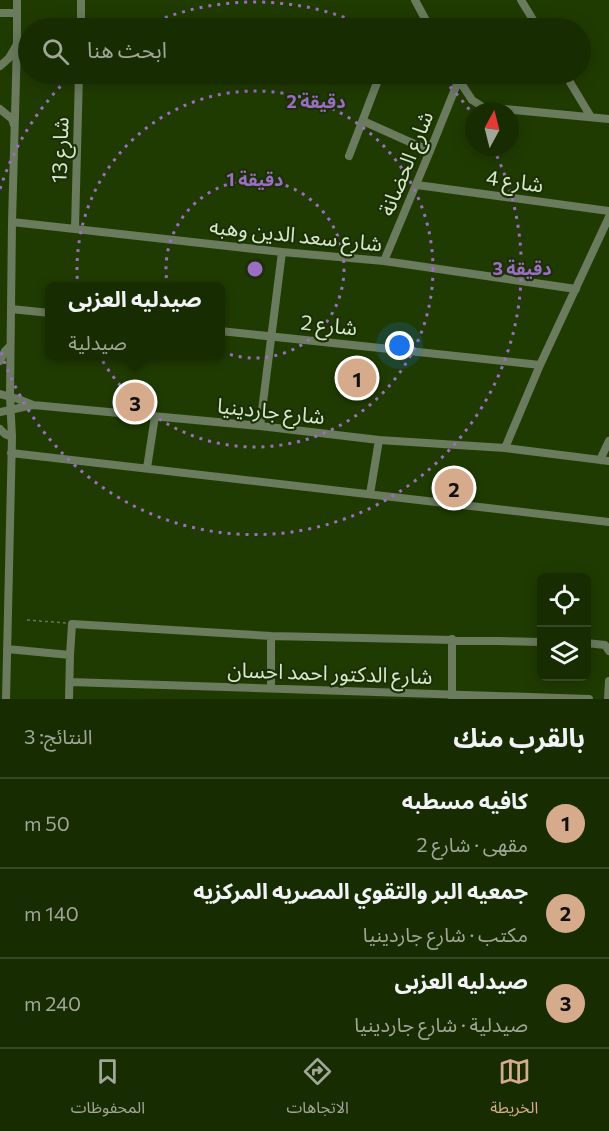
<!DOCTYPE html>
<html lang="ar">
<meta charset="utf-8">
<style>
:root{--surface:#182c02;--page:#253811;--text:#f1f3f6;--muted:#9fa799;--line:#364824;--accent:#d6ab8b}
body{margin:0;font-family:Commissioner,"Noto Sans Arabic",sans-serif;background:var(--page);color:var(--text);direction:rtl}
.controls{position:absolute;right:18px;bottom:18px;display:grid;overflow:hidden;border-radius:9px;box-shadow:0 3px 15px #0003}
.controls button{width:54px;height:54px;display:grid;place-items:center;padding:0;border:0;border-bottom:2px solid var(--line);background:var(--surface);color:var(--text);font:30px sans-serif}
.compass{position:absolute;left:465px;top:102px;width:54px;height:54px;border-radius:50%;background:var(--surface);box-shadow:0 3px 15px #0003;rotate:7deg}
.you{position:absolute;left:400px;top:346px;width:21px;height:21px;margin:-15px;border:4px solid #fff;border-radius:50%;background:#1a73e8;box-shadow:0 0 0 9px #1a73e833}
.badge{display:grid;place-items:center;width:39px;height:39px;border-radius:50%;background:var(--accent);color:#111;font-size:20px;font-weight:700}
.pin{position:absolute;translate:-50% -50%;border:3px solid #fff;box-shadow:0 2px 6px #0006}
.popup{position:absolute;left:45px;top:282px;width:180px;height:78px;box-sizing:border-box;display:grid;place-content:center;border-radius:9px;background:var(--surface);filter:drop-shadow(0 2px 4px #0005);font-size:20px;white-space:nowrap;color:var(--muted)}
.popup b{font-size:22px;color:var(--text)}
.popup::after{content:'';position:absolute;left:50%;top:100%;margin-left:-12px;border:12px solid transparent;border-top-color:var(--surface)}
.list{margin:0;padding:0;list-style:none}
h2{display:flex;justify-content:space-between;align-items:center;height:78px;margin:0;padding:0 24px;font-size:26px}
h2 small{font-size:20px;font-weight:400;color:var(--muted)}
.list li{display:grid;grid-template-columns:39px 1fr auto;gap:18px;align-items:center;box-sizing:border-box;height:90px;padding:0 24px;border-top:2px solid var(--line)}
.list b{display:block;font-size:22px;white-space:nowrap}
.list p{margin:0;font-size:20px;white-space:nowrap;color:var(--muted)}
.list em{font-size:20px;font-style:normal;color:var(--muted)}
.icon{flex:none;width:33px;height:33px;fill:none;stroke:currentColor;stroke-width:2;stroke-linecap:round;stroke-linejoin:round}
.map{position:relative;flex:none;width:609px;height:699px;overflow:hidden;direction:ltr}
.search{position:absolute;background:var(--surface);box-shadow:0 3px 15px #0003;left:18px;right:18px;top:18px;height:66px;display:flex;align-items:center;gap:15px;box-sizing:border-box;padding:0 21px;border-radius:33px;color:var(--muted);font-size:22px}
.sheet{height:348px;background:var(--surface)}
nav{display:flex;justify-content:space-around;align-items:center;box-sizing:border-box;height:84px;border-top:2px solid var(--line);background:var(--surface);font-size:16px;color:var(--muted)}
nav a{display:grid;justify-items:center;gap:3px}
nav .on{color:var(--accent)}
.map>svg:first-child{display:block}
</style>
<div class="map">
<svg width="609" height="699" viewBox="0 0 609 699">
<rect width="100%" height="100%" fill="#203b02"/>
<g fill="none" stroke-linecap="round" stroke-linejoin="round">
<path stroke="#627a49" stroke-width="1.5" stroke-dasharray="3 3" stroke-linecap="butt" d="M27,620L66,623"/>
<path stroke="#6a7b5e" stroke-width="8" d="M415,0L430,28
M521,0L538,28
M0,13H17
M81,28V0
M0,66L9,58L16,46
M455,74L472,100L483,107L609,119
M565,74L591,117
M0,109L12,119L14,125
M363,121L430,151
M349,156L378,80L384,74
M417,185L609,211
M12,222L282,252L384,261L576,289
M75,228L79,74
M384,261L430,151L459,79
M11,309L50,313
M220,331L540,365
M0,361L5,351L10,346
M0,394L18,399L33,405
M0,412L33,405L260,426L379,440L505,448L609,461
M260,426L282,252
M0,429L5,434L12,437
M505,448L540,365L609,217
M11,453L609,522
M600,460L609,441
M147,468L155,416
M370,494L379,440
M271,636V688
M586,643L605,645L609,651
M7,649L70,655
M70,682L589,699
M452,698V639
M6,699L12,437L10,397L12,222L17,43V0
M69,699L70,655L72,624L271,636L542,642
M608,699L609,681"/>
</g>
<g fill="none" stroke="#9a6ec1" stroke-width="3" stroke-dasharray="3 6">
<circle cx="255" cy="269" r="89"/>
<circle cx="255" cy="269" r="178"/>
<path d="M0 189A267 267 0 0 1 73 74M140 28A267 267 0 0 1 370 28M437 74A267 267 0 0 1 474 116M493 148A267 267 0 1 1 0 349"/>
</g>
<g text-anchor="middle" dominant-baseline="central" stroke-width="4.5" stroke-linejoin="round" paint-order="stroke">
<g font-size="21" fill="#d5eac6" stroke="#1c2f09">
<text transform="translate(59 150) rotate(-88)">شارع 13</text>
<text transform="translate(405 163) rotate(-68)">شارع الحضانة</text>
<text transform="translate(515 180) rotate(8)">شارع 4</text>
<text transform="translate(296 234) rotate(6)">شارع سعد الدين وهبه</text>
<text transform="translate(329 324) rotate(6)">شارع 2</text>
<text transform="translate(271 410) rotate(6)">شارع جاردينيا</text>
<text transform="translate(330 672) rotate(2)">شارع الدكتور احمد احسان</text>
</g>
</g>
<circle cx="255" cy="269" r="9" fill="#9a6ec1" stroke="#1c2f09" stroke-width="3"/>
<g font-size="18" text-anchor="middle" font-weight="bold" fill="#9a6ec1" stroke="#1c2f09" stroke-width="4.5" stroke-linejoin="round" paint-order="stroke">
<text x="316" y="108">2 دقيقة</text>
<text x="255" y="186">1 دقيقة</text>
<text x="522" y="275">3 دقيقة</text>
</g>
</svg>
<div class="controls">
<button><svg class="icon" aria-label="locate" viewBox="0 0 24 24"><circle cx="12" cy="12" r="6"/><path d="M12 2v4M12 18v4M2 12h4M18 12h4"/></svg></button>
<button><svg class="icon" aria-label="layers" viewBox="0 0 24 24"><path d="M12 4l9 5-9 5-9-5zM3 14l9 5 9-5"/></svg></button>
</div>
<svg class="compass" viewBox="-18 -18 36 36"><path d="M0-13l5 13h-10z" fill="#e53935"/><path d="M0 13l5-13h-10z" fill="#9fa799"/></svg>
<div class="you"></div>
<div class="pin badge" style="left:357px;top:378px">1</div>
<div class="pin badge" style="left:454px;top:488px">2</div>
<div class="pin badge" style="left:135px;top:402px">3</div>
<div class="popup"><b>صيدليه العزبى</b>صيدلية</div>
<div class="search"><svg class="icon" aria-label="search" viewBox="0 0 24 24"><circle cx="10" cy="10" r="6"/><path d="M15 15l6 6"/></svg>ابحث هنا</div>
</div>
<section class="sheet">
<h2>بالقرب منك<small>النتائج: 3</small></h2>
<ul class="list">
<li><span class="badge">1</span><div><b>كافيه مسطبه</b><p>مقهى · شارع 2</p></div><em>50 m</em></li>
<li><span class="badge">2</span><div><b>جمعيه البر والتقوي المصريه المركزيه</b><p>مكتب · شارع جاردينيا</p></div><em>140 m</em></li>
<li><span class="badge">3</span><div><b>صيدليه العزبى</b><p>صيدلية · شارع جاردينيا</p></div><em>240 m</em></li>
</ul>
</section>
<nav>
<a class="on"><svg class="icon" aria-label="map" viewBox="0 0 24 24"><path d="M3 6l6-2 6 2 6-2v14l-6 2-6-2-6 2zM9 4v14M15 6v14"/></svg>الخريطة</a>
<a><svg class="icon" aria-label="directions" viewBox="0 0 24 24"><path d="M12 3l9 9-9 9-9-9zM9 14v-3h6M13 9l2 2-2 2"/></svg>الاتجاهات</a>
<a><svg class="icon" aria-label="saved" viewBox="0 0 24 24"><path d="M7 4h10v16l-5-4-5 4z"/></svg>المحفوظات</a>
</nav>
